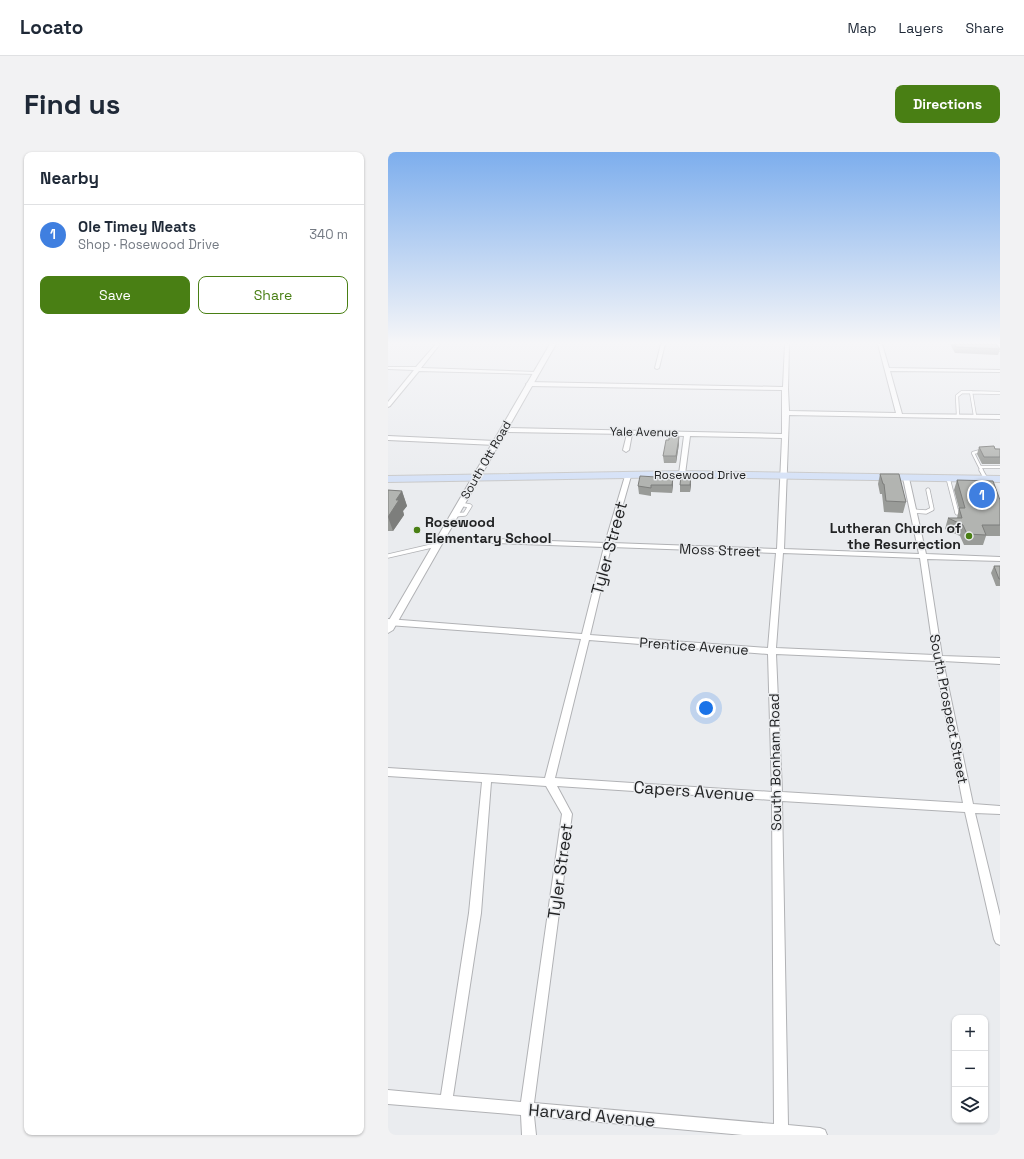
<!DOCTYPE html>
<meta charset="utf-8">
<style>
:root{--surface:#fff;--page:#f2f2f3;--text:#1f2937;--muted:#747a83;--line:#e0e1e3;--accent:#497f14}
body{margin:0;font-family:"Space Grotesk",sans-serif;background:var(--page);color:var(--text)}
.controls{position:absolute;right:12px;bottom:12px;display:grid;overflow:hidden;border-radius:8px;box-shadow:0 1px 3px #0004}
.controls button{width:36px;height:36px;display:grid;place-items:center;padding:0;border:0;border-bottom:1px solid var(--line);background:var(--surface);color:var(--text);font:20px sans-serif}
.you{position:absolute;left:318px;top:556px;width:14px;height:14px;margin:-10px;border:3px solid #fff;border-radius:50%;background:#1a73e8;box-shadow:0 0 0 6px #1a73e833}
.badge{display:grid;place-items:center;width:26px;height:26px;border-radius:50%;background:var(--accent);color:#fff;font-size:13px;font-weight:700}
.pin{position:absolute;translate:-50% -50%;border:2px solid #fff;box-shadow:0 1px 4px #0006}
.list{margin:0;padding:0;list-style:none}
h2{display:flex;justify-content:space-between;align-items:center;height:52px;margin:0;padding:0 16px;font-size:17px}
h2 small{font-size:13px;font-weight:400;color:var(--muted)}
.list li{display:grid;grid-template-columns:26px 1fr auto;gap:12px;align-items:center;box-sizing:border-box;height:60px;padding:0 16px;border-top:1px solid var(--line)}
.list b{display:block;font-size:15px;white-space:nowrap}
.list p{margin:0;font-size:13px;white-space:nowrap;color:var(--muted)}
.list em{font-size:13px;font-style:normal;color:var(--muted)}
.actions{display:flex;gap:8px;padding:12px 16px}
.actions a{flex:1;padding:9px 0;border:1px solid var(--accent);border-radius:8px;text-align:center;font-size:14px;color:var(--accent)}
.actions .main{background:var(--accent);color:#fff}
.icon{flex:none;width:22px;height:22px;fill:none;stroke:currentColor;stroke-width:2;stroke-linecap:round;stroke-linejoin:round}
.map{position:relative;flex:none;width:612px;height:983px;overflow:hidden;border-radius:8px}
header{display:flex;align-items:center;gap:24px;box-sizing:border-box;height:56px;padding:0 20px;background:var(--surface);border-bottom:1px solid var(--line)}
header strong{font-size:19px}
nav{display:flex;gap:22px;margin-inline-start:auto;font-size:14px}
.intro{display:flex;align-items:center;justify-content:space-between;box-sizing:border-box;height:96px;padding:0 24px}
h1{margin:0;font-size:28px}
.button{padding:10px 18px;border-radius:8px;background:var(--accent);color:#fff;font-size:14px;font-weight:700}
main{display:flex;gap:24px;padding:0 24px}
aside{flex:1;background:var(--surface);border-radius:8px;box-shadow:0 1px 3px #0004}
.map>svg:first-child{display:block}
</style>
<header>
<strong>Locato</strong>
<nav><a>Map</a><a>Layers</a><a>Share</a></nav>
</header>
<div class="intro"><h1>Find us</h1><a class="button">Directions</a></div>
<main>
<aside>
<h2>Nearby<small></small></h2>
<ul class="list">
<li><span class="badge" style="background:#3f7fe0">1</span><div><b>Ole Timey Meats</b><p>Shop · Rosewood Drive</p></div><em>340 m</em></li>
</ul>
<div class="actions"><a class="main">Save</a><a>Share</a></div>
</aside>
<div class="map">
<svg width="612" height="983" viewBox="0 0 612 983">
<rect width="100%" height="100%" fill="#eaecef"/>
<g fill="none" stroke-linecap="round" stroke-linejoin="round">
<defs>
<path id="service-far1" d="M583,240L587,264
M570,264L569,244L574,240L612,241
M592,315H612
M594,319L585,301L596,298"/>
<path id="service" d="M593,318L598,327
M560,326L569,361
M525,359L538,360L544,357L540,338
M67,363L77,362L82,354L72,352
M0,404L48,393"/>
<path id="minor" d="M48,192H52L33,216L148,220L150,221L148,222L31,219L2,254L0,255V250L26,218L0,217V215H28Z
M273,192H277L271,216L269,217L267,216Z
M397,192H401L400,237L401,259L508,261L490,192H494L501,216L612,218V220L502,219L514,262L612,263V267L401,263L396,397L531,402L515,326L518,324L521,326L538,402L612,405V409L539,407L554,504L612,506V512L555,509L585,652L612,654V662L587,661L612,764V793L608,791L606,787L577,660L394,649L400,973L432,976L437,978L439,983H355L146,964L148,983H134L133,963L0,952V938L53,943L81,761L94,630L0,624V616L157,626L193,487L0,473V467L194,482L216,395L52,389L49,387L52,385L217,391L237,324L240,322L243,324L224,391L389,397L394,286L302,284L297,322L294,324L291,322L296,284L244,282L241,298L238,300L235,298L239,282L115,280L112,278L115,276L394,282V238L141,234L138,232L141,230L395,235ZM223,395L388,401L380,496L202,483ZM395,401L532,406L546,503L388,496ZM201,488L380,502L384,640L167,626ZM388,502L547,509L575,651L394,640ZM103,630L158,634L174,662L133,950L65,944L93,761ZM169,634L384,648L386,972L146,951L184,662Z
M0,284L107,289L110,291L107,293L0,288Z"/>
<path id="tertiary" d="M162,192H168L5,478L0,481V470Z
M606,192H612V199L610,198Z"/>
<path id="primary" d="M294,319L612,324V330L294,325L0,330V324Z"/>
</defs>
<use href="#service-far1" stroke="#b1b2b5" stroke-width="4"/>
<use href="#service" stroke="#b1b2b5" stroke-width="5"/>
<use href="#minor" stroke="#b1b2b5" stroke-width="2"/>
<use href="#tertiary" stroke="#b1b2b5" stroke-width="2"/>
<use href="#primary" stroke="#cacaca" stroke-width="2"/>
<use href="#service-far1" stroke="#fff" stroke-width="2.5"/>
<use href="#service" stroke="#fff" stroke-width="3.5"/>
<use href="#minor" fill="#fff" fill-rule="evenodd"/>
<use href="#tertiary" fill="#fff" fill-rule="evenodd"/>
<use href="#primary" fill="#d6e2f7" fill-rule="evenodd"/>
</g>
<path fill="#999b98" d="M562,192H608L612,197L610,203L567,201Z
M291,285V292L288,311H276L275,304L281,288Z
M591,295L612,297V312H594L589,302Z
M492,322L518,350L515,361L496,360L494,342H492L490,332Z
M285,326L284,341L263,340V344L251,342L250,334Z
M569,328L612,348V384H598L595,393H576L572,384L557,377L560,366H569L571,357L566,338Z
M303,332L302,340H292V333Z
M0,338L14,339L19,354L15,359L16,363L5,379H0Z
M606,414H612V434H608L603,421Z"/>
<path fill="#7d7e7c" d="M291,285V292L288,311V304Z
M303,324V332L302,340V333Z
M285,326V333L284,341V333Z
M14,339L19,354L15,359L16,363L5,379L0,365L8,348Z"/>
<path fill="#b2b4b1" stroke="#7d7e7c" d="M567,192H608L612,197L568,195Z
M281,285H291L288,304H275L278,288H281Z
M606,294L607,297H612V305H596L591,295Z
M492,322H511L518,350L498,349L496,332H495Z
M252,324L285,326L284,333H263V336L250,334Z
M293,324H303L302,333H292Z
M569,328L605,329L612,348V373H594L598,383L579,382L575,373L560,366H574L571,356H577Z
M0,338L14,339L8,348H11L0,365Z
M606,414H612V427H611Z"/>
<linearGradient id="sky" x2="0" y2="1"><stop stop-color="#7daeed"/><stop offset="0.58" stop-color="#f6f6f8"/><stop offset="1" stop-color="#f6f6f8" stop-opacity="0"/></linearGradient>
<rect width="612" height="329" fill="url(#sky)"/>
<g fill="#497f14" stroke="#eaecef" stroke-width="1.5">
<circle cx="29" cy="378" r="4"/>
<circle cx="581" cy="384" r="4"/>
</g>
<g text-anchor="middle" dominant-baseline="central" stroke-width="3" stroke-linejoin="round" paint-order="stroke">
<g font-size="12" fill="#222324" stroke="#eaecef">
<text transform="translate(256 280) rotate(1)">Yale Avenue</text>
<text transform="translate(98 308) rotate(-60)">South Ott Road</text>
<text x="312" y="323">Rosewood Drive</text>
</g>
<g font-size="14" font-weight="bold" fill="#222324" stroke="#eaecef" text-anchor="start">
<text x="37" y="370">Rosewood<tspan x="37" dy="16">Elementary School</tspan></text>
<text x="573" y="376" text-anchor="end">Lutheran Church of<tspan x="573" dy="16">the Resurrection</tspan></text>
</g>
<g font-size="14" fill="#222324" stroke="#eaecef">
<text transform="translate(332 398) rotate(2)">Moss Street</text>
<text transform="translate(306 494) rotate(4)">Prentice Avenue</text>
<text transform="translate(561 557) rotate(79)">South Prospect Street</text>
<text transform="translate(387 610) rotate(-91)">South Bonham Road</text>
</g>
<g font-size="17" fill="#222324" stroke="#eaecef">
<text transform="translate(221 396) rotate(-75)">Tyler Street</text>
<text transform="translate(306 639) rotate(4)">Capers Avenue</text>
<text transform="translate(172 719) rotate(-82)">Tyler Street</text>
<text transform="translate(204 963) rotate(5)">Harvard Avenue</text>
</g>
</g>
</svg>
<div class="controls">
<button>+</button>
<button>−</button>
<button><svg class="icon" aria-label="layers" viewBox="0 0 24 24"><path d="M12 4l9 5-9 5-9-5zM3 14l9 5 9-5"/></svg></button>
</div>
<div class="you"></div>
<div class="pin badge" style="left:594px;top:343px;background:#3f7fe0">1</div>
</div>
</main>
